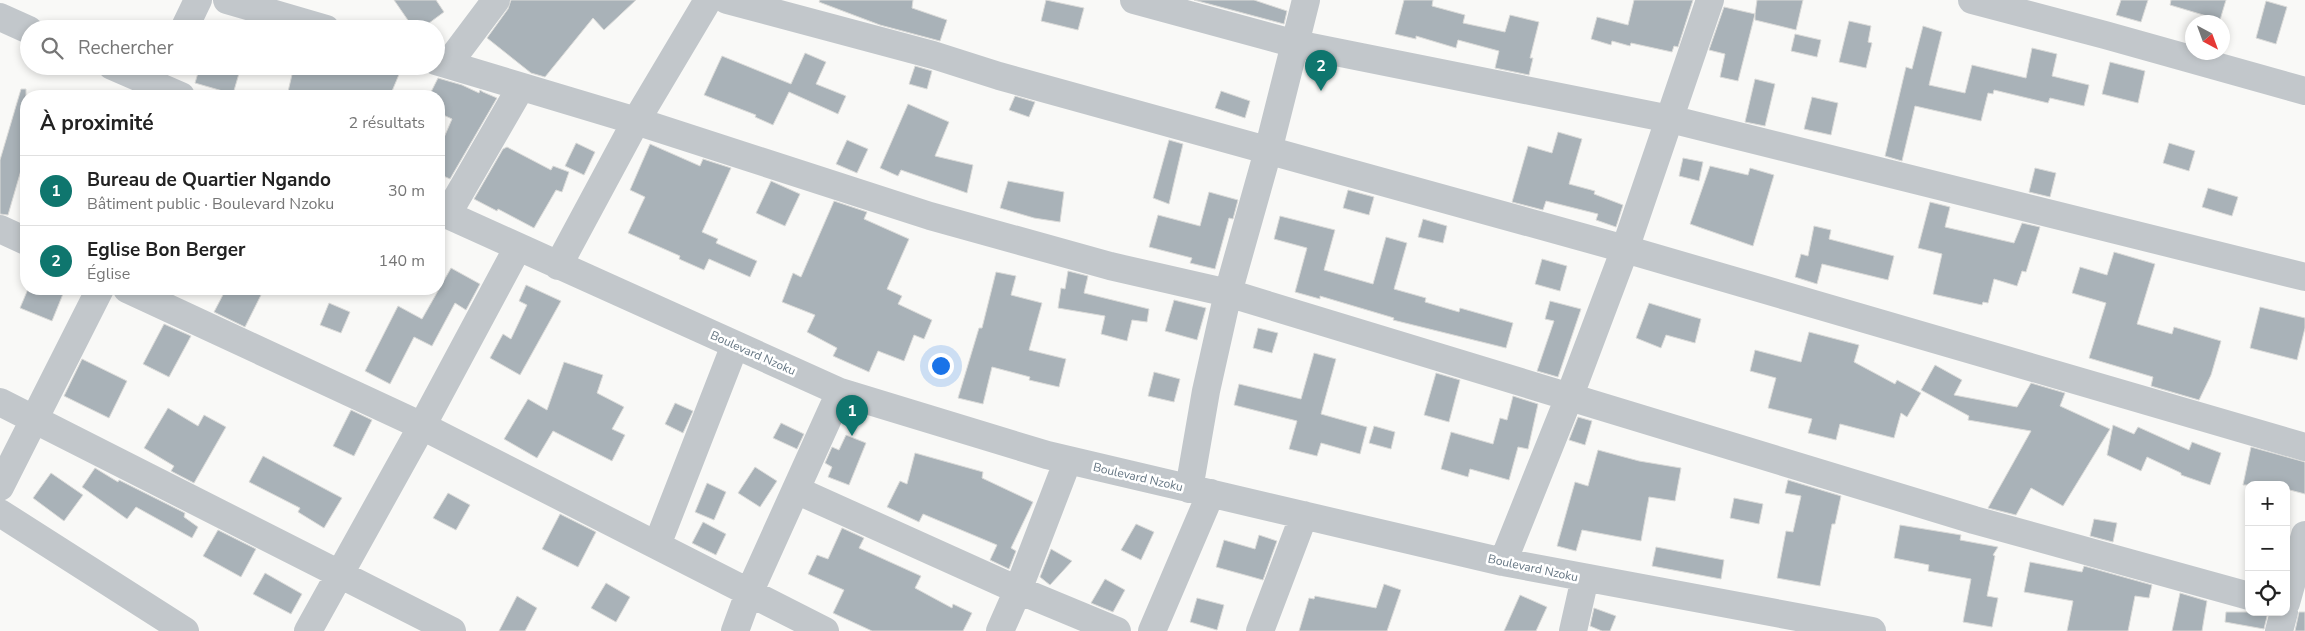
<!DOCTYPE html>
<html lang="fr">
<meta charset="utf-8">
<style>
:root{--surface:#fff;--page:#f6f6f6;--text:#222;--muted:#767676;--line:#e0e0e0;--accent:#0f766e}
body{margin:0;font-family:"Nunito Sans",sans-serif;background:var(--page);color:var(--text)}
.controls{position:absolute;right:15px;bottom:15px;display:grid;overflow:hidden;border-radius:10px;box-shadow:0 2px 8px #0003}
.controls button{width:45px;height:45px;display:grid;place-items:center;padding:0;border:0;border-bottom:1px solid var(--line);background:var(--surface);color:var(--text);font:25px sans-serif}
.compass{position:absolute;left:2185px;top:15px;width:45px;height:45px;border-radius:50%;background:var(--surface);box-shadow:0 2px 8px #0003;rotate:139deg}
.you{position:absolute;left:940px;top:365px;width:18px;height:18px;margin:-12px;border:4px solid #fff;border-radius:50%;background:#1a73e8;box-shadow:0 0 0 8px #1a73e833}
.badge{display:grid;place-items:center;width:32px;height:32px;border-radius:50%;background:var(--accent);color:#fff;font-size:16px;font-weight:700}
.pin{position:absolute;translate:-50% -41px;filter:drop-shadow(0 1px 2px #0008)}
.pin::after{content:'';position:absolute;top:26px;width:18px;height:15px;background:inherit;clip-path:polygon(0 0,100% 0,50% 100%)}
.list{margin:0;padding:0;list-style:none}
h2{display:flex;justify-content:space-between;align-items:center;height:65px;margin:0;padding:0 20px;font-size:21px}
h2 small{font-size:16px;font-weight:400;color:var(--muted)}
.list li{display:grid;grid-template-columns:32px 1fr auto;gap:15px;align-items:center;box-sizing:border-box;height:70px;padding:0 20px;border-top:1px solid var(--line)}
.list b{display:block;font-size:19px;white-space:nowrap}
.list p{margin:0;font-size:16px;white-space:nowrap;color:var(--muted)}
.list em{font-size:16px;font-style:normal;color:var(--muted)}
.icon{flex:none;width:28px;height:28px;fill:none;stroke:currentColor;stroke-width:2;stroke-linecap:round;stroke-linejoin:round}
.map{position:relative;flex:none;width:2305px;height:631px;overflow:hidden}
.search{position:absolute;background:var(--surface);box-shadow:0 2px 8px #0003;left:20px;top:20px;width:425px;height:55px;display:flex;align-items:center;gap:12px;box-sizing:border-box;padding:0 18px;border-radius:28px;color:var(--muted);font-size:19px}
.panel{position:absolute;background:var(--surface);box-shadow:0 2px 8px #0003;left:20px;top:90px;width:425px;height:205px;border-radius:20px}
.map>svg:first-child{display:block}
</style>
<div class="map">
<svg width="2305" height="631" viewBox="0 0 2305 631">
<rect width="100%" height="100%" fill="#f9f9f7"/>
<path fill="#a9b2b8" stroke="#dbdbd9" d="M394,0H436L444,12L421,29H414Z
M511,0H636L604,30L593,18L545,77L531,73L487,38L508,9Z
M820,0H913L912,8L947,20L940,41L880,25L819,2Z
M1046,0L1084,8L1078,30L1041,21Z
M1194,0H1254L1287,11L1284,24Z
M1404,0H1433L1432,6L1465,15L1463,23L1505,32L1510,15L1539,22L1530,58H1533L1529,75L1495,68L1499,51L1458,40L1456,48L1416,36V39L1395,34Z
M1634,0H1693L1678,47L1674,46L1672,52L1631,43L1630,46L1612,41L1611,45L1591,39L1597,17L1628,25Z
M1757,0H1803L1796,30L1755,20V14L1738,81L1720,77L1725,54L1709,50L1724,7L1755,14Z
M2121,0H2148L2141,22L2116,15Z
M2171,0H2226L2220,20L2170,5Z
M2266,1L2287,7L2276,44L2256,38Z
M1849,21L1871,26L1868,42L1872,43L1866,68L1839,62Z
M1923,26L1942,32L1929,85L1965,93L1972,65L2026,78L2032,48L2057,54L2052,76L2089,85L2084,106L2050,98L2048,103L1994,90L1993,94L1988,93L1981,121L1915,106L1902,161L1885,156L1906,67L1912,69Z
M1795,34L1821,40L1817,57L1791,51Z
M805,53L826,62L816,84L846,96L838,114L789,92L773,125L755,117L756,115L704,95L722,56L791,84Z
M2110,62L2145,71L2138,103L2102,94Z
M200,66H225L240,70L233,94L195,83Z
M294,66H385L400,72L390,96H287Z
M915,66L932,71L927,89L909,84Z
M438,78L462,85L479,93L480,90L483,92L497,98L450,179L439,174V149L452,119L439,113V96H429Z
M1755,79L1775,84L1765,126L1745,122Z
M21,89H26V153L8,215L0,214V160Z
M1221,91L1250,101L1245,118L1215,108Z
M1015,96L1035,102L1029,117L1009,110Z
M1812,97L1838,103L1831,135L1804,129Z
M908,104L949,122L935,156L973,165L967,193L901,170L898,176L880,168Z
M1558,132L1582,139L1569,184L1595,191L1594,194L1623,205L1616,227L1596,220L1598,214L1546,201L1543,210L1512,202L1528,146L1552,153Z
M847,140L868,149L857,173L836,164Z
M1169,140L1183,144L1169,204L1153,198Z
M576,143L595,152L584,175L565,166Z
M2169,143L2195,151L2189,171L2163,163Z
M650,144L700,166L703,159L731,168L702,232L718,239L716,243L757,261L750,277L709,259L704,270L679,259L680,256L628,233L645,197L630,190Z
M507,147L551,170L553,166L569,172L562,192L556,190L534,228L498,209L497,211L474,199L503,149Z
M1683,158L1703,162L1699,181L1679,176Z
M1710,166L1748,175L1750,168L1774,175L1753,246L1690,224Z
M2035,168L2056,173L2050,197L2029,192Z
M771,181L800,194L785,226L756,213Z
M1008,181L1064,192L1060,222L1034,218L1000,208Z
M2208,188L2238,197L2232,216L2202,207Z
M1348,190L1374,197L1369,215L1343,208Z
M1209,192L1238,200L1233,219L1229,218L1215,269L1190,263L1192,258L1149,247L1158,215L1200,226Z
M834,201L867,212L864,219L909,239L887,289L902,296L898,304L932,320L924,339L914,335L904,361L878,351L869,372L833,356L837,348L807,332L815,315L782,302L793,273L801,277Z
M1930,202L1950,207L1945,227L2014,243L2022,223L2040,227L2026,272L2022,271L2017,286L1994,279L1988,303L1983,302L1982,305L1933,294L1942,254L1918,248Z
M1280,216L1335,230L1324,270L1373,284L1386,237L1407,243L1394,289L1426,298L1425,302L1459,312L1460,308L1513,323L1506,348L1393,320L1394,318L1320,296V299L1295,292L1307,248L1274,239Z
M1423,219L1447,226L1443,243L1418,237Z
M1814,226L1831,230L1829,239L1894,256L1888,280L1822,264L1817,284L1795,277L1801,254L1808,256Z
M2114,252L2155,264L2137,324L2172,334L2174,327L2221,341L2211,375L2199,400L2151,386L2153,377L2089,358L2106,303L2072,293L2080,267L2107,275Z
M1542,259L1567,266L1560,291L1535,284Z
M451,268L480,284L466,310L455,303L432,346L414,337L390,384L365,371L398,306L422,319Z
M1068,271L1088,276L1084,293L1149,309L1147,322L1132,320L1127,341L1101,334L1105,316L1058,308L1061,288L1065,289Z
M996,272L1016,276L1011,295L1042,303L1029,350L1066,359L1059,387L1029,380L1030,377L992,367L983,404L958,398L979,328H982Z
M526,285L561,301L520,375L490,358L503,334L511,339L527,305L519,301Z
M28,289H65L52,321L20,308Z
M226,289H264L245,327L214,312Z
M1174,300L1206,308L1197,340L1165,331Z
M1550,301L1581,309L1558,377L1537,371L1554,321L1545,319Z
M329,303L350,312L341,333L320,325Z
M1649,303L1701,319L1695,343L1666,335L1661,348L1636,338Z
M2260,307L2305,318V328L2297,360L2250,348Z
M164,324L191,336L169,377L143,364Z
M1258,328L1278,333L1272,353L1253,348Z
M1809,332L1859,345L1854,362L1895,384L1897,380L1921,393L1907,417L1901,413L1894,438L1840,424L1836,440L1808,433L1812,419L1768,408L1776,378L1750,371L1755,350L1801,362Z
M1314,353L1336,359L1321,414L1367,427L1360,454L1321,443L1317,456L1289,449L1297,421L1234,405L1239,384L1301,399Z
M82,359L127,381L109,418L64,396Z
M564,362L603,375L597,393L624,407L612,429L625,435L612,461L553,431L537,458L504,439L528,399L547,410Z
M1935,365L1962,380L1954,395L2017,407L2031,383L2065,393L2060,406L2110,429L2063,506L2031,488L2016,515L1988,508L2031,431L1968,420L1969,416L1921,390Z
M1154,372L1180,379L1174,402L1148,396Z
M1436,373L1460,380L1449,422L1424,415Z
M1513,396L1538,404L1528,449L1518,447L1509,480L1470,469L1468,477L1441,469L1451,432L1493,444L1500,418L1507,420Z
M675,403L693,411L683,433L665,424Z
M168,408L198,426L204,415L226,427L194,483L171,471L174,466L144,448Z
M351,410L372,420L354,456L333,446Z
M1578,417L1592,421L1585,445L1569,440Z
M781,423L804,434L797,449L773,438Z
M2113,425L2134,434L2138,427L2189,450L2192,442L2221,453L2210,485L2181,475V473L2147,457L2141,471L2107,455Z
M1374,426L1395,432L1391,449L1369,443Z
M846,435L866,443L849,485L828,477L832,467L825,463L832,447L839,450Z
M2251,447L2305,462V494L2286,489V485H2243Z
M1598,450L1639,461L1681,468L1675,501L1649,497L1641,541L1582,530L1576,551L1557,546L1575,482L1588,486Z
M915,453L983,472L982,478L1033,502L1011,548L1016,551L1009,569L990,560L997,545L923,514L919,522L887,507L900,481L907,484Z
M263,456L342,498L324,528L298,512L300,508L249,482Z
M755,467L777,481L760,507L738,493Z
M95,468L118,482L119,480L185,513L184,517L198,527L192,538L136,507L127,519L82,487Z
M51,473L83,495L64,521L33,498Z
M1788,480L1841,496L1835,524H1832L1820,586L1777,578L1786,531L1793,532L1801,496L1785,493Z
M707,483L726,492L714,520L695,512Z
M448,493L470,505L456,530L433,518Z
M1734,498L1763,504L1759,524L1730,518Z
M560,514L596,532L578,567L542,549Z
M2094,519L2117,523L2113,542L2090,536Z
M703,522L726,534L716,555L692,543Z
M1136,524L1154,532L1141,560L1121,550Z
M1900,525L1961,535L1960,540L1998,547L1993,555L1995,556L1987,596L1998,598L1992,627L1963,622L1971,579L1928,571L1929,565L1894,558Z
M842,528L864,538L859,548L921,576L915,588L952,608L953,604L972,613L963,631H872L833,613L844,590L808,574L817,555L828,559Z
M218,530L256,549L241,577L203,556Z
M1259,535L1277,541L1263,580L1216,567L1224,540L1255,549Z
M1656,547L1724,560L1721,579L1652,566Z
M1051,549L1072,561L1050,585L1040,577Z
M2030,562L2082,572L2084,566L2152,585L2149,598L2135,596L2128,631H2067L2073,601L2024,592Z
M265,573L302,594L291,614L253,594Z
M1105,579L1125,590L1113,612L1091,603Z
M606,583L630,597L616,622L591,608Z
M1384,584L1401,590L1387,631H1299L1309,598L1314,599L1315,596L1376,608Z
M2180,593L2207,601L2202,631H2172Z
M1520,595L1547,607L1536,631H1504Z
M517,596L537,608L525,631H499Z
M1197,598L1224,605L1217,630L1190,622Z
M1594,608L1616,616L1610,631H1602L1590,626Z
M2226,612H2268L2264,629L2225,622Z
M2299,612H2305V631H2295Z"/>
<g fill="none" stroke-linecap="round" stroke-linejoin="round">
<path stroke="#c2c7cb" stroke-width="28" d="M227,0L326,29
M727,0L933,55L999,76L1625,249L2305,447
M1134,0L1296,44L1670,119L2305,277
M1972,0L2105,35L2305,91
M0,17L29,30
M184,29L198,0
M436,61L636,121L930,216L1110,266L1228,293L1974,520L2249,596
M448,64L496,0
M112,66L181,96
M439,211L840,392L1047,455L1503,562L1872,631
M447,215L521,87
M0,229L26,241
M558,266L636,121L708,0
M127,289L422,426L825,631
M0,402L452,631
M0,487L100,289
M1189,489L1206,391L1228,293L1268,151L1306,0
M796,490L1018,590L1117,631
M0,513L185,631
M657,545L735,345
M1503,562L1570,395L1625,249L1710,0
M2286,603L2305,535
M308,631L422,426L518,247
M735,631L749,593L840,392
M1000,631L1018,590L1068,460
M1152,631L1211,493
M1260,631L1304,515
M1573,631L1585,578
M2279,631L2284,612"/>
</g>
<g text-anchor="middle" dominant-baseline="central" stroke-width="5" stroke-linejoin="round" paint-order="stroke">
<g font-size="12" fill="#647582" stroke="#fff">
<text transform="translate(753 353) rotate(24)">Boulevard Nzoku</text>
<text transform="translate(1138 477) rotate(13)">Boulevard Nzoku</text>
<text transform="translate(1533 568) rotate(12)">Boulevard Nzoku</text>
</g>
</g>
</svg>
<div class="controls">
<button>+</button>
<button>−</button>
<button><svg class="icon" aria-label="locate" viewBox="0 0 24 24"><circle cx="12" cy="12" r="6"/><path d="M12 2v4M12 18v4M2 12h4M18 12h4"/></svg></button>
</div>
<svg class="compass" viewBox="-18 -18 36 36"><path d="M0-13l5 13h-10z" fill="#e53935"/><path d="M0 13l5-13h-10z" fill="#767676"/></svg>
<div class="you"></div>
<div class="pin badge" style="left:852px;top:436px">1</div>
<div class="pin badge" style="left:1321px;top:91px">2</div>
<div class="search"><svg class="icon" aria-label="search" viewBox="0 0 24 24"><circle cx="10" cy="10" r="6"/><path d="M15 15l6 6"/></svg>Rechercher</div>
<section class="panel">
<h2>À proximité<small>2 résultats</small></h2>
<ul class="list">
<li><span class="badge">1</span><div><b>Bureau de Quartier Ngando</b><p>Bâtiment public · Boulevard Nzoku</p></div><em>30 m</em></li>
<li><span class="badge">2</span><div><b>Eglise Bon Berger</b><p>Église</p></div><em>140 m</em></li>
</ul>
</section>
</div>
